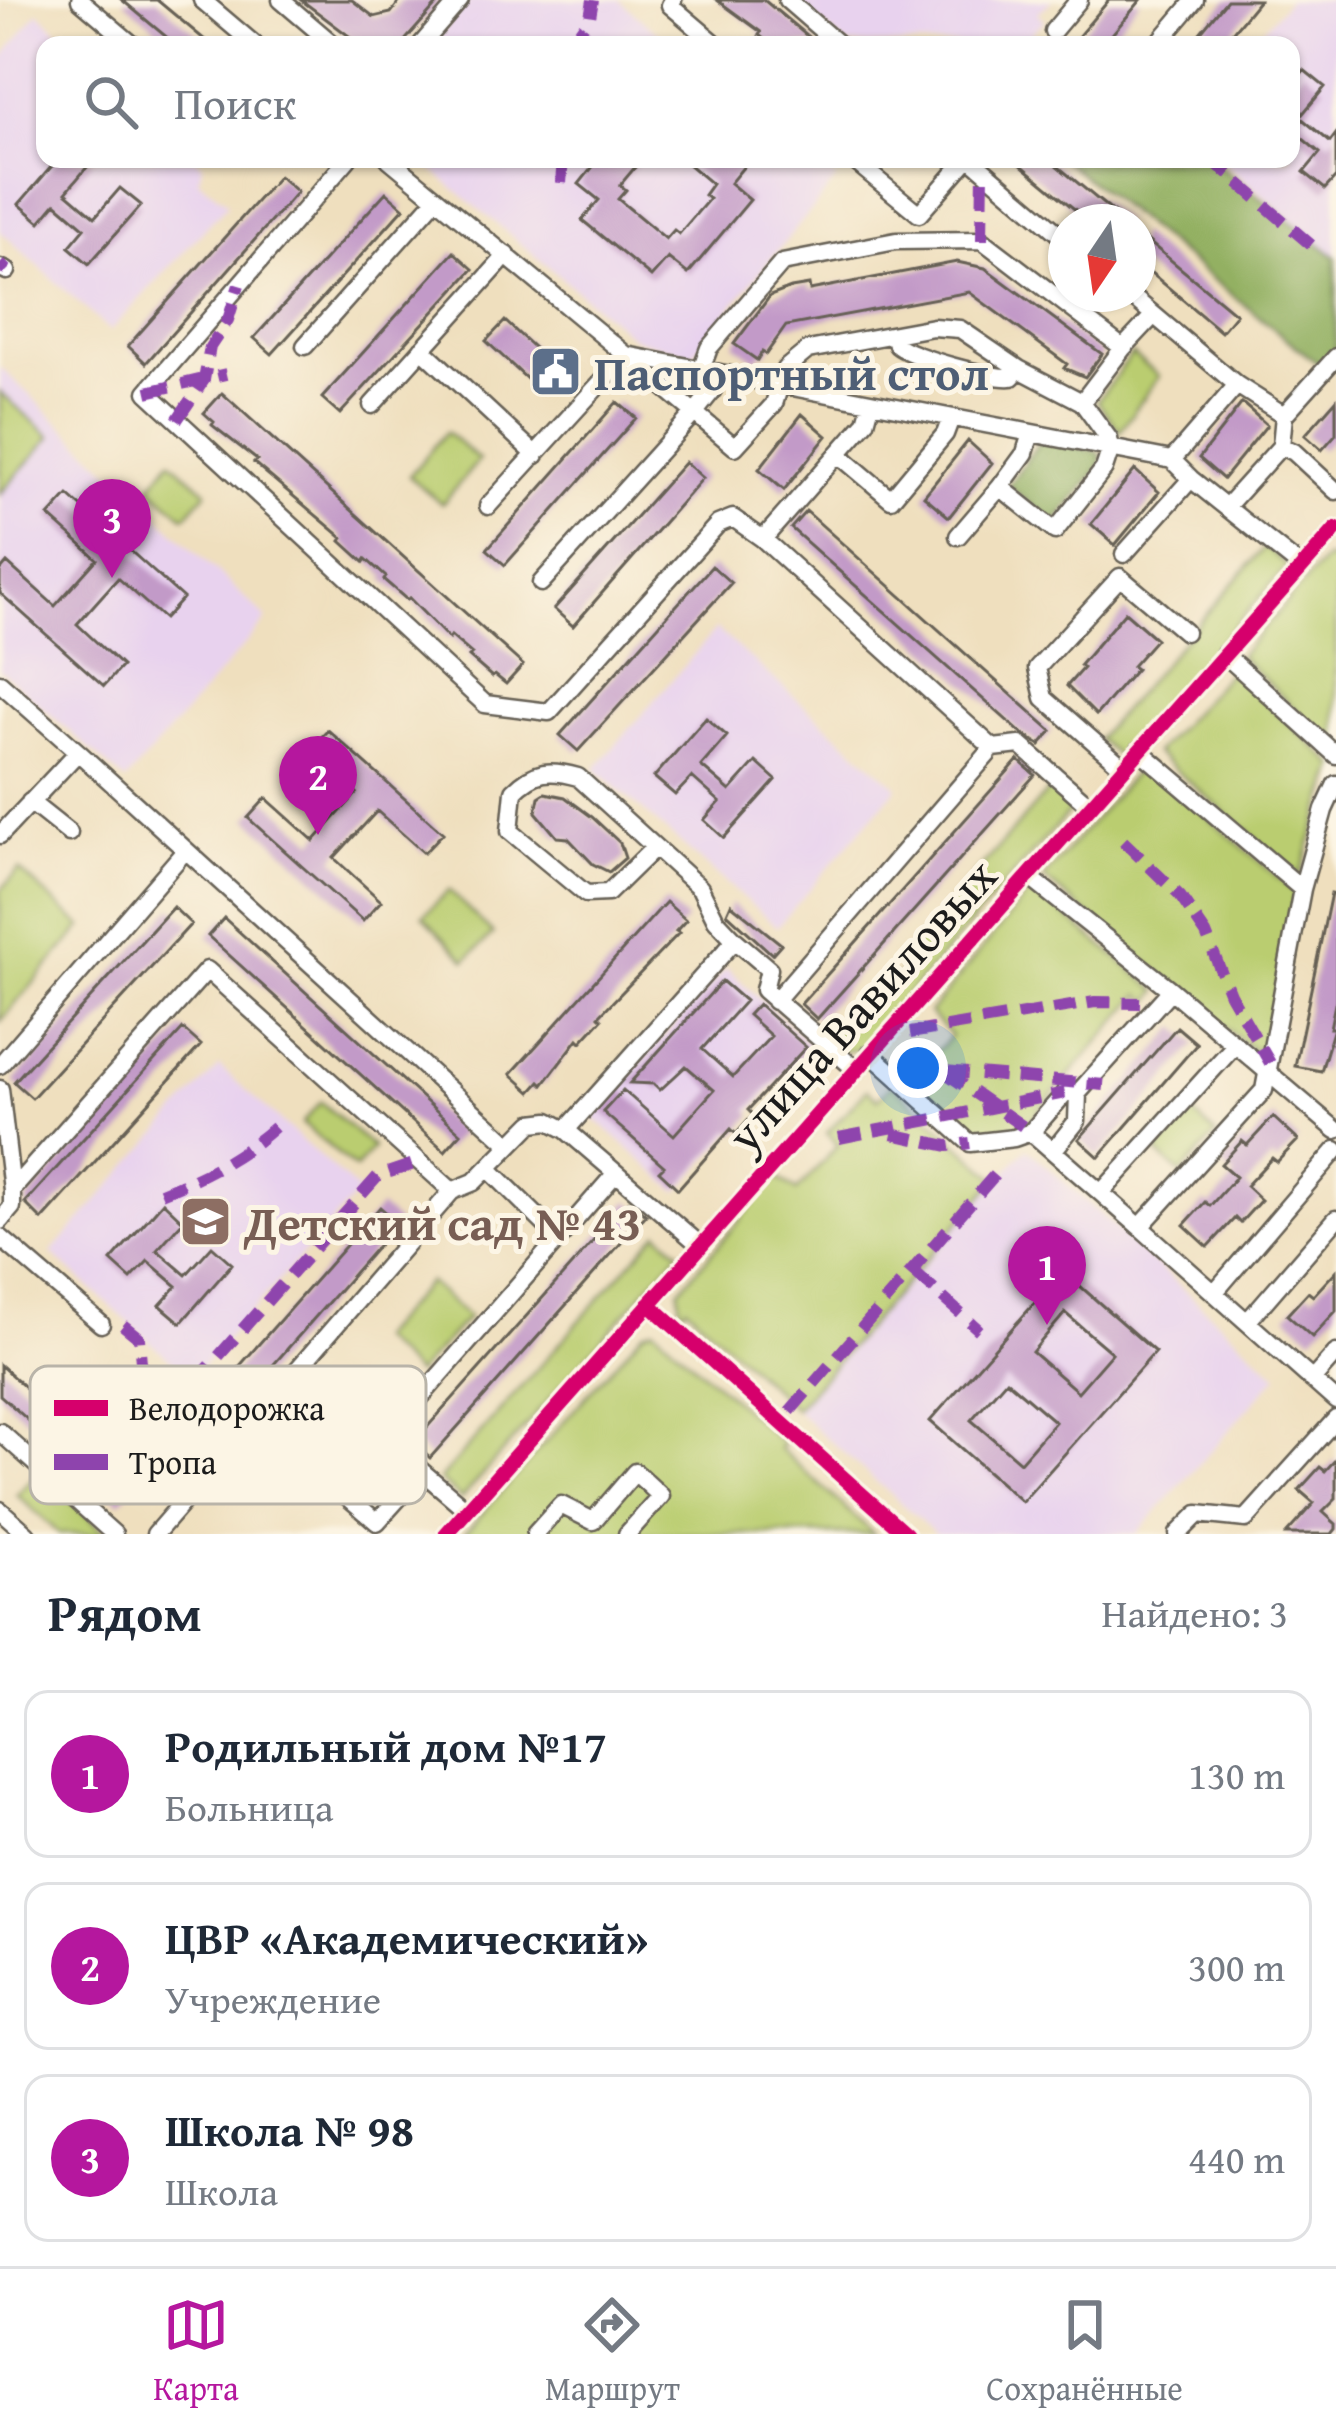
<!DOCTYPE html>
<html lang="ru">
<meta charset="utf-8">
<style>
:root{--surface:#fff;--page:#f6f6f7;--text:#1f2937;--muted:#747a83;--line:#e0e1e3;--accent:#b5179e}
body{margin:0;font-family:"Gentium Book Plus",serif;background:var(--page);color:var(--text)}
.compass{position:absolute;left:1048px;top:204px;width:108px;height:108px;border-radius:50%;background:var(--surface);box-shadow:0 3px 9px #0004;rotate:193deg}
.you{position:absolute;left:918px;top:1068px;width:42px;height:42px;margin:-30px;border:9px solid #fff;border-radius:50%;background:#1a73e8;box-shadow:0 0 0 18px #1a73e833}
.badge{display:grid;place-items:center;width:78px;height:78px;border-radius:50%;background:var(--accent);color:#fff;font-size:39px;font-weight:700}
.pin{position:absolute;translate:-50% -99px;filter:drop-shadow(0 3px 6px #0008)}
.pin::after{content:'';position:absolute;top:63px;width:42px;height:36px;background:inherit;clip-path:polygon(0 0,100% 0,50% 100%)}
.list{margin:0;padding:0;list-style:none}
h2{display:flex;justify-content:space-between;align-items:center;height:156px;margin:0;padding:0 48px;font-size:51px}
h2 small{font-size:39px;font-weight:400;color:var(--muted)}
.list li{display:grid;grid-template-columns:78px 1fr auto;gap:36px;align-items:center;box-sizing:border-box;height:168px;margin:0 24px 24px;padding:0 24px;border:3px solid var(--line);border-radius:24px}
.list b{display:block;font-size:45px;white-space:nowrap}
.list p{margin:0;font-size:39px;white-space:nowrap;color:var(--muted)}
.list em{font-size:39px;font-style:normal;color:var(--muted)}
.icon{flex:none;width:66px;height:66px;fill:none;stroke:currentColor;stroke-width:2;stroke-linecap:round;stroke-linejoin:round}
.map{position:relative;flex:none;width:1336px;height:1534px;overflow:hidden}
.search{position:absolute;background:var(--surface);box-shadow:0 3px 9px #0004;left:36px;right:36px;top:36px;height:132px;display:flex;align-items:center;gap:30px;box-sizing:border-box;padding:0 42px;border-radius:24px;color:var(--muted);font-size:45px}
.sheet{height:732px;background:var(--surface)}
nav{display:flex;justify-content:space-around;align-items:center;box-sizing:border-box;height:168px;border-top:3px solid var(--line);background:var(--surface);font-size:33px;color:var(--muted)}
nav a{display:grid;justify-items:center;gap:6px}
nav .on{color:var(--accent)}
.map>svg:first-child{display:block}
</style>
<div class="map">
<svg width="1336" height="1534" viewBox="0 0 1336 1534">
<rect width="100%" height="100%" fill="#fcf5e5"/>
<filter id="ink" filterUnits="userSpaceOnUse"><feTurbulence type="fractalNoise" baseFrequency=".00833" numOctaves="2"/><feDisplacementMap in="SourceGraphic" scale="24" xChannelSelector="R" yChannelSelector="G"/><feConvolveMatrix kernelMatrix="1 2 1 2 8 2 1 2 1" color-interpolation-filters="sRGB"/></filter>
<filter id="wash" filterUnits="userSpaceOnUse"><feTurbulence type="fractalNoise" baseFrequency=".004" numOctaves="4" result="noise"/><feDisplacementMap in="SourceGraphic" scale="48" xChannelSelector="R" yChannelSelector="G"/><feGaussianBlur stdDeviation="2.7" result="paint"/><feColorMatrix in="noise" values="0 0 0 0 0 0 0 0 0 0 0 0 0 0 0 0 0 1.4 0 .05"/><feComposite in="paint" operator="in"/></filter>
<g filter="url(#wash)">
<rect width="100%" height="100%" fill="#efdfbe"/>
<path fill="#e8d2ee" d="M470,0H619L672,45H431Z
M794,0H1053L1037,13L1044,21L1019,45H847Z
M1288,0H1336V257L1220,159H1291V45H1250Z
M38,12L73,45H45V159H196L203,165L198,180L228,204L110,331L0,231V61Z
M419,159H812L837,179L692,355L634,338Z
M0,367L267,619L126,781L0,670Z
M716,629L898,787L777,927L595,769Z
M726,968L811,1045L678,1192L592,1116Z
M219,1066L359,1192L191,1378L51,1253Z
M1027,1148L1278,1375L1137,1534H936L796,1411Z"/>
<path fill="#bacd70" stroke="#6b7446" stroke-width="3" d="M1132,354L1159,376L1120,431L1097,401Z
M0,392L51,437L0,494Z
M446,432L479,460L442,504L409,476Z
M171,460L207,492L185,517L150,487Z
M1265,547L1288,566L1118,757L1097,739Z
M1336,555V747L1239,656L1326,558L1330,561Z
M1231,670L1336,766L1300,876L1155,753Z
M1144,762L1295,892L1266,1046L1253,1050L1043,878Z
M1054,784L1077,803L860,1049L844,1052L828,1039L879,983L886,989L904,969L898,962Z
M19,870L82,927L0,1022V891Z
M449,890L493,934L466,960L423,916Z
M1030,891L1041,896L1158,991L1151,1001L1140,995L1019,1133L969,1131L909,1080L951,1036L929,1013Z
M892,1084L997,1179L795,1409L686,1306L680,1312L679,1290L777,1177L797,1191L838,1145L827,1133L867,1089L878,1099Z
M321,1102L373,1148L355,1169L302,1123Z
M1191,1112L1216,1135L1181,1174L1156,1152Z
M658,1232L680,1251L461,1499L439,1480Z
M428,1282L468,1317L416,1374L377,1339Z
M654,1328L783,1444L779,1448L874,1534H464L643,1332Z
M38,1472L107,1534H60L17,1495Z"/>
<path fill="#93b062" stroke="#58663f" stroke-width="3" d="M1062,159H1211L1336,257V350L1322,367Z
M1041,439L1097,451L1102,457L1100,467L1055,523L1008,486Z"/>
<g id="blocks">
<path fill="#c29ac8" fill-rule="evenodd" d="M122,0H157L211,45H176Z
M301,0H352L374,17L391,13L401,0H441L401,45H361Z
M717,0H764L818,45H771L759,35L761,32Z
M1109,0H1141L1103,45H1071Z
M1227,0H1259L1222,45H1190Z
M1304,70L1325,87L1300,117L1330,142L1336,134V177L1325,189L1304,172L1320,153L1291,129V86Z
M58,159H94L66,192L95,217L120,188L141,205L89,264L69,247L85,228L56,203L40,222L19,204Z
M599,159H642L620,185L626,190L618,199L666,239L674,230L679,234L709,199L704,195L712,184L682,159H750L730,183L750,200L688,274L668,258L651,277L582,220L599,200L579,184Z
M1014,159H1049L1125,222H1090Z
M279,176L297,192L146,363L128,346Z
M386,192L404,208L272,354L254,338Z
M1138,233L1236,314L1221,332L1138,262Z
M454,252L473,269L340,414L322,398Z
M957,262L985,268L1102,354L1085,377L1064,368L1067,364L969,292L786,326L766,354L762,352L757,360L734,344L770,296L791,288L809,285L810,290Z
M505,321L559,371L541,392L486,341Z
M222,393L523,665L506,684L495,675L492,677L469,657L472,654L451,636L449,639L409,598L407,600L384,580L386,577L366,559L364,562L341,541L343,538L254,463L257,460L212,425L214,422L204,413Z
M1336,400V434L1322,450L1305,435Z
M617,402L636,418L505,565L487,549Z
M1242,403L1267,425L1223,479L1199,458Z
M802,414L827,436L784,490L759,469Z
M968,441L992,463L949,517L924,496Z
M685,462L703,478L573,626L554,609Z
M1135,470L1159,492L1115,545L1091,524Z
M68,495L183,598L164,619L118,578L77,624L122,666L104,686L0,593V571L7,563L55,606L97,559L49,516Z
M806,511L1052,731L1040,745L1020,732L791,528Z
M712,566L731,583L578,751L560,735Z
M1125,612L1156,639L1132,666L1136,669L1096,715L1067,686L1083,668L1080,665Z
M706,718L727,736L701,766L730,791L756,762L776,780L724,838L704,820L720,802L692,777L675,795L654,777Z
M328,730L443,833L424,853L377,811L334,858L381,901L363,921L248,818L266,798L314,841L357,793L309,750Z
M1018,760L1035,775L817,1019L801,1004Z
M545,793L565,797L592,817L620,843L625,858L609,872L593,864L568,838L557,837L536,812L539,797Z
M1331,893L1336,894V999L1330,1028H1334L1321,1071L1295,1066Z
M666,902L686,920L676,931L679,933L599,1016L602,1019L581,1042L578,1039L543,1085L540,1082L531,1092L511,1074Z
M731,904L781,944L772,954L727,913Z
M173,907L191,924L32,1098L14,1082Z
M224,918L461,1133L445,1151L208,936Z
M722,981L745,1001L702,1049L733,1077L771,1036L748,1015L758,1004L806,1047L748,1110L753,1115L736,1134L731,1129L678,1189L659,1171L664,1166L603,1112L623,1090L674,1135L714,1090L686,1066L660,1090L654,1084L630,1083Z
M1177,1027L1197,1044L1099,1157L1079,1139Z
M183,1029L201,1045L42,1220L25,1203Z
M1273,1117L1298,1140L1277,1162L1272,1158L1246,1186L1261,1200L1240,1223L1235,1218L1208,1247L1184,1225L1205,1202L1210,1206L1236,1177L1221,1164L1242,1141L1247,1145Z
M629,1201L646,1215L430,1458L413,1443Z
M163,1202L183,1221L157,1250L186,1275L212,1246L232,1264L181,1323L160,1305L177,1286L148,1261L131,1279L111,1261Z
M380,1207L398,1223L187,1463L168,1447Z
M1063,1271L1155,1352L1022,1502L930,1421ZM1065,1313L1112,1353L1078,1392L1032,1352ZM1006,1380L1055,1422L1020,1462L971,1420Z
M1336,1271V1311L1312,1337L1287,1315L1308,1292L1313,1296Z
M0,1365L135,1486L120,1502L0,1395Z
M1336,1459V1499L1323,1512L1336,1524V1529L1332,1534H1286L1314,1503L1299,1490L1320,1467L1325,1471Z"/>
</g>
</g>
<g filter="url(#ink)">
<use href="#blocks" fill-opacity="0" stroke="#666055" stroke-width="3"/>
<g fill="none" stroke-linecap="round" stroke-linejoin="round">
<defs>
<path id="minor" d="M80,0L133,45
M202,0L255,45
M281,0L334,45
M673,0L670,5L717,45
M787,0L839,45
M1053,31L1079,0
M421,45L460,0
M1157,45L1195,0
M348,159L147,392L485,704L549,712L718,524L733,518L763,539L993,748L775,1001
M389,159L626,355L1172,460L1191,479L1302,568
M852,159L919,214L967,159
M971,159L1066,240
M0,268L7,271
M1129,294L1237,385L1172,460
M895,335L897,345C911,357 996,380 1012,377L1019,369
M305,346L436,199
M1123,348L1154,315
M422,349L536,455
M1336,357L1284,415L1281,446L1294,452L1336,491
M700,372L709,348L782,263L896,241L982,240L1123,348L1082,402
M1237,385L1284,415
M372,405L507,255
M838,454L891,499L945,434L951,418
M488,506L626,355L735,447L774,404L785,369L808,350L933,327L960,329L1019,369L1082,402L1109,439L1111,448L1104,469L1055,531L1000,487L1025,453L1031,433
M1226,507L1281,446
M958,536L1000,487
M763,539L866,422L871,404
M1124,554L1191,479
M541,583L696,411L713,390L718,376
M1224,654L1336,755
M0,683L78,752
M993,748L1020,745L1090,806
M1139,750L1302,889
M1124,768L1044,698L1037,668L1120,577L1185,632
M1336,784L1324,810L1302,889L1264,1090L1140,1227L1336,1401
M30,802L69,833
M0,835L78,752L510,1145
M653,849L608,893L586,894L510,831L514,791C535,770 550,769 578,777L700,888L716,920L735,940
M1171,990L1336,1130
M870,1053L970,1143L1014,1138L1031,1132L1065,1093H1078L1171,990L1028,876
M0,1065L184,852
M0,1089L12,1190
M566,1130L735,940L769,969L764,990L855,1069
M1031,1132L1140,1227
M1053,1151L1077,1121L1078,1093
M488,1168L559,1238
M1101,1193L1235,1045
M0,1221L12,1207V1190L207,970L452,1191
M0,1237L101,1324
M1214,1293L1336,1150
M649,1304L906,1534
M1247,1322L1336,1219
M1312,1380L1336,1353
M0,1432L114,1534
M384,1439L616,1173
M422,1472L377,1522L283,1441L327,1390L467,1510
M0,1510L27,1534
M155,1534L452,1191L474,1182L532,1123L549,1121L566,1130L700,1245
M446,1534L1336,529
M535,1534L561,1505L593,1521L635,1472L661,1496L627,1534
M1178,1534L1198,1514L1246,1519L1336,1419"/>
</defs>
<use href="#minor" stroke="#666055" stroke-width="21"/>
<use href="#minor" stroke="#fff" stroke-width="16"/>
<path stroke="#8e44ad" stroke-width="12" stroke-dasharray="24 12" stroke-linecap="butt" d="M570,45L590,17L593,0
M1211,159L1318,251
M561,183L563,159
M982,240L983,170
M0,264L7,271
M147,392L226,374
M177,420L204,380L210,347L228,320L239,285
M1123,841L1180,896L1206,934L1230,994L1270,1063
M910,1033L1095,1002L1140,1003
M914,1051L1031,1132
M944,1071L1104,1085
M892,1134L948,1146L970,1143
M839,1138L1065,1093
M161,1193C204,1176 247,1154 280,1122
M916,1274L979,1330
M123,1325L139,1338L147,1437
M790,1411L999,1170
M147,1437L378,1176L420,1162"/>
<defs>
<path id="cycleway" d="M649,1304L906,1534
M446,1534L1336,529"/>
</defs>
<use href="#cycleway" stroke="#fcf5e5" stroke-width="22"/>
<use href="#cycleway" stroke="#d6006c" stroke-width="15"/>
</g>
</g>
<defs>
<symbol id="civic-square" viewBox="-11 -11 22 22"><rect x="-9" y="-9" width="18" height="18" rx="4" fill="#5c6f8a" stroke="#fcf5e5"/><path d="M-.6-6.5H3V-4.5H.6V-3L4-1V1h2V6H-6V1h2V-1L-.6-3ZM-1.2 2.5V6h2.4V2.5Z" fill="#fff"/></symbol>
<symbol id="school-square" viewBox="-11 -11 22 22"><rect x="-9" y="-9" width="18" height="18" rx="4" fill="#8d6e63" stroke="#fcf5e5"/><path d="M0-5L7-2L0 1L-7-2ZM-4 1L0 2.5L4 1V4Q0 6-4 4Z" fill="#fff"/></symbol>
</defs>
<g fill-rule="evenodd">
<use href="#civic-square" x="526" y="342" width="59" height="59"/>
<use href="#school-square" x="176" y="1192" width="59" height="59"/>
</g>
<g text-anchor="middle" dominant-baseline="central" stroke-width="10" stroke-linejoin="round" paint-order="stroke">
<g font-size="48" font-weight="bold" fill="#4e5e75" stroke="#fcf5e5" text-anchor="start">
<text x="594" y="372">Паспортный стол</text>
</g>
<g font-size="48" fill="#1c1c1c" stroke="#fcf5e5">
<text transform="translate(861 1005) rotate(-48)">улица Вавиловых</text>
</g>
<g font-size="48" font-weight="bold" fill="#785e54" stroke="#fcf5e5" text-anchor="start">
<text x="244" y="1222">Детский сад № 43</text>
</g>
</g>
<rect x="30" y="1366" width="396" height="138" rx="18" fill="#fcf5e5" stroke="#b9b4a9" stroke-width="3"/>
<rect x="54" y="1400" width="54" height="16" fill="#d6006c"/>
<rect x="54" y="1454" width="54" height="16" fill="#8e44ad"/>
<g font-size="33" fill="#1c1c1c">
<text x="129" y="1420">Велодорожка</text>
<text x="129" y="1474">Тропа</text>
</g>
</svg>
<svg class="compass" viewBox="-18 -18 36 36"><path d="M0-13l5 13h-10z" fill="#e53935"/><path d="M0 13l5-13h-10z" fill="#747a83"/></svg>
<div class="you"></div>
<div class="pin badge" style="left:1047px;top:1325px">1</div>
<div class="pin badge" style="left:318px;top:835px">2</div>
<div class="pin badge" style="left:112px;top:578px">3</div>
<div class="search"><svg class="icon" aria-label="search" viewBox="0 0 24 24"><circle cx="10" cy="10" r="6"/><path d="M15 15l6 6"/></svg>Поиск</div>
</div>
<section class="sheet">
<h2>Рядом<small>Найдено: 3</small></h2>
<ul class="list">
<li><span class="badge">1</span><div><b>Родильный дом №17</b><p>Больница</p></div><em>130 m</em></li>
<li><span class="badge">2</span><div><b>ЦВР «Академический»</b><p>Учреждение</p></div><em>300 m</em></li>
<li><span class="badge">3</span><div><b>Школа № 98</b><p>Школа</p></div><em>440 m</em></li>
</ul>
</section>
<nav>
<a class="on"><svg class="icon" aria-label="map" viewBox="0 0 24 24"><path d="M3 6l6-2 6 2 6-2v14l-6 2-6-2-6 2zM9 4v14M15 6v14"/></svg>Карта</a>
<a><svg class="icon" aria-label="directions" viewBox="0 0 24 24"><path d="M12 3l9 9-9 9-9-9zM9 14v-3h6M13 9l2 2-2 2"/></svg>Маршрут</a>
<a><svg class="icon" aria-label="saved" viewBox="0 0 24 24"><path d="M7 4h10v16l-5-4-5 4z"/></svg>Сохранённые</a>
</nav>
